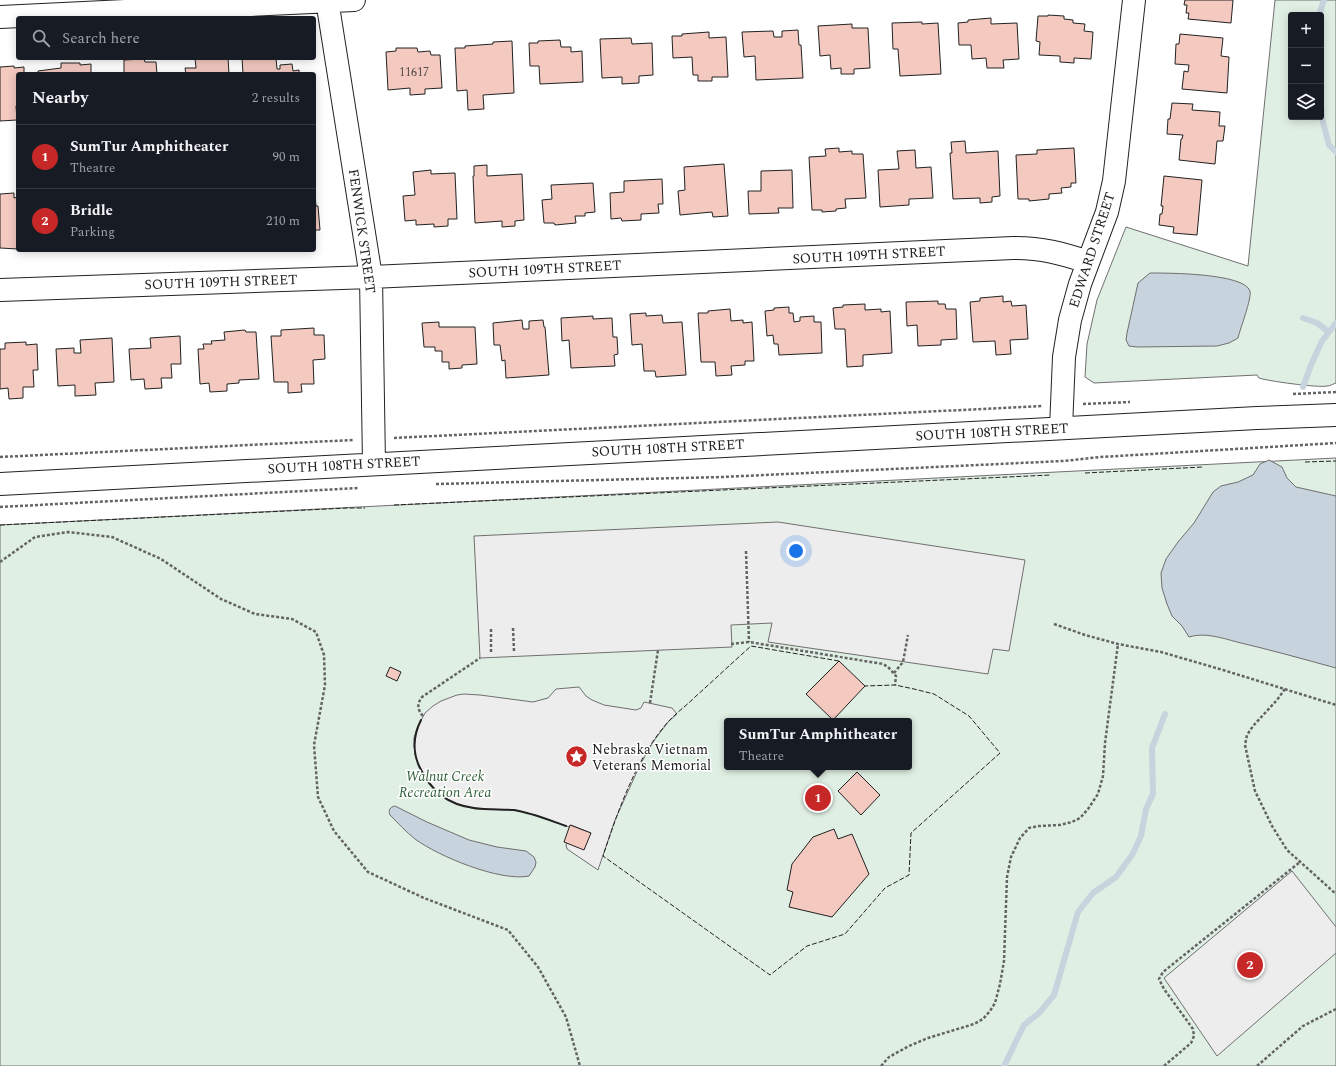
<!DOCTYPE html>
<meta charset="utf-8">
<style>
:root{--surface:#171b24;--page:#20242c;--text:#f1f3f6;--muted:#9ea1a6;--line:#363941;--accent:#c62828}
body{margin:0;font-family:Spectral,serif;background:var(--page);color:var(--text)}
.controls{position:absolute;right:12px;top:12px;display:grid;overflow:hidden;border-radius:4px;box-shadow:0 2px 10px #0003}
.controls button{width:36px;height:36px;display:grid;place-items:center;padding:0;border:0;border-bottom:1px solid var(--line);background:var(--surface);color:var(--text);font:20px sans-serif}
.you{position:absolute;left:796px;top:551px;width:14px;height:14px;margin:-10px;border:3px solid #fff;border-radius:50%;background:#1a73e8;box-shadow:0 0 0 6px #1a73e833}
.badge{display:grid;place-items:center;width:26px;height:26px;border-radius:50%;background:var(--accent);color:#fff;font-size:13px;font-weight:700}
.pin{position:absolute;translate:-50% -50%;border:2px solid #fff;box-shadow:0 1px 4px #0006}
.popup{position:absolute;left:724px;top:718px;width:188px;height:52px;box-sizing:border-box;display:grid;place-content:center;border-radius:4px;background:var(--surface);filter:drop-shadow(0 1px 3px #0005);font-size:13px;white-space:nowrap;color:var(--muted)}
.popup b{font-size:15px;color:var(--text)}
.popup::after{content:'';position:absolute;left:50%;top:100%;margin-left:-8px;border:8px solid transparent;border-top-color:var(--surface)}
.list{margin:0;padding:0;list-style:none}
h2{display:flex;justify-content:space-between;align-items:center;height:52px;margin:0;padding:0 16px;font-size:17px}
h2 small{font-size:13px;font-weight:400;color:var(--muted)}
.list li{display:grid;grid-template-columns:26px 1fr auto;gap:12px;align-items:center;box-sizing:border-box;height:64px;padding:0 16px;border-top:1px solid var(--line)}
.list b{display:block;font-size:15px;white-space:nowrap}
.list p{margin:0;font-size:13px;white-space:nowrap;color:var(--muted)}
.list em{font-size:13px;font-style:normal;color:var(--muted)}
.icon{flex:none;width:22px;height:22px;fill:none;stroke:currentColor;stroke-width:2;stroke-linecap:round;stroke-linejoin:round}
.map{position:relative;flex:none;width:1336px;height:1066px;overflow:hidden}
.search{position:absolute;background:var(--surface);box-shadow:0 2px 10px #0003;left:16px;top:16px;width:300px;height:44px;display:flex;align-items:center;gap:10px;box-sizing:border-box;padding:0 14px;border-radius:4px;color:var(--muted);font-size:15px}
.panel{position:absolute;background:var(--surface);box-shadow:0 2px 10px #0003;left:16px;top:72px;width:300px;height:180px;border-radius:4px}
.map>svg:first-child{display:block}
</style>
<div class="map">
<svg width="1336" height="1066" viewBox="0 0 1336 1066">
<rect width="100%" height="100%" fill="#fff"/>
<path fill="#e0efe3" stroke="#6f6f6f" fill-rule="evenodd" d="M1275,0H1336V383C1333,384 1330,386 1327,386C1319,388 1267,381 1259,378L1257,375L1094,383L1085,377L1087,344L1097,300L1126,227L1248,266ZM1291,15H1321V117H1291Z
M1336,458V1066H0V525ZM727,721H909V767H727Z"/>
<path fill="#ededed" stroke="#6f6f6f" d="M778,522L1025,560L1009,651L993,649L988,674L768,642L772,623L731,625L732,647L480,658L474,536Z
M579,687L586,696L592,700L604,705L636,710L641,708L644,702L672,708L677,714L668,722L653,742L640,765L615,820L598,870L567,849L566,845L567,843L591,833L571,825L569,827L536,815L514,810L475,809L455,803L446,799L438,794L425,777L416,759L414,747V738L417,728L425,713L433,706L441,701L457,695L464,694L480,695L533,702L548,698L556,689Z
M1292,871L1336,927V953L1217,1056L1164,978Z"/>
<path fill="#c7d3dd" stroke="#6f6f6f" d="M1150,273C1167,273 1244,273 1250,291C1252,298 1240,329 1238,338L1229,343L1217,346L1137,347L1129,346L1126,340L1127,333L1138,283Z
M1269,460L1282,467L1287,478L1296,487L1336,496V668C1303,659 1271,650 1237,642C1222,638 1204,632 1189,637L1182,626L1172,616L1167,604L1162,588L1161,573L1166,559L1178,542L1194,523L1213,492L1221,486L1238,482L1253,475L1260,464Z
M395,806L427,822L469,840L497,847L526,851L534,857L536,862L535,867L529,876C500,882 438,856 415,839C406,832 398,823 390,815C388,810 390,807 395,806Z"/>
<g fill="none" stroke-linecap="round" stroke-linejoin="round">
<path stroke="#c7d3dd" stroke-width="6" d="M1319,15L1324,0
M1321,106L1322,118L1329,145L1336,152
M1303,318L1317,323L1329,332
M1303,387L1311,365L1322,341L1336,323
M1004,1066L1024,1025L1039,1013L1054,995L1078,912L1093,893L1116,877L1132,855L1141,836L1146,809L1153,794L1152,748L1165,714"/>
</g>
<path fill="#f3c9c0" stroke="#222" d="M1185,0H1233L1231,23L1188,19L1189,13H1186L1187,5H1184Z
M1048,15L1064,16V19L1073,20V23L1085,24L1084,31L1093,32L1091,59L1074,58V63L1060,62V56L1039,55L1040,42L1036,41L1038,16H1048Z
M991,18V24L1017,23L1019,59L1003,60L1004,68H987L986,58L972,59L971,45H959L958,23L968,22V20Z
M922,22V24L938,23L941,74L900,76L898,49H893L892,23Z
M852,24V28H868L870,68L854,69V74H841V68L831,69L830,55L820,56L818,26Z
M798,30L799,45H801L803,78L756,80L755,56L744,57L742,32L773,31L774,37H782V31Z
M709,32V38L726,37L728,77H712V81H698V75H693L692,57L673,58L672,36H682V34Z
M1180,34L1223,38L1221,56L1229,57L1227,93L1182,89L1184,71L1188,72L1189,65L1175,64L1176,44H1179Z
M631,38L632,44L652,43L653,75L639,76V83L622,84V77L602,78L600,39Z
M560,40L561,47H571V52L582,51L583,82L540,84L539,66H530L529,43H538V41Z
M512,41L514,93L483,95L484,109L468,110L467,90L457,91L455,48H465V46L493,44V42Z
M396,48H417L418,52L430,51L431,55H440L442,88L425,89V94L410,95V88L388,90L386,52L396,51Z
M195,58H228L229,74H186L185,68H196Z
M242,58H276L277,69H280V65L292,64L293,71L299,70V74H243Z
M144,59L145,62H156L157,74H110L124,73V60Z
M61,63H80V65L91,64V74H38V71L61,68Z
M14,66V68L24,67V74H18V106H16L17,120L0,121V67Z
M1172,103L1193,104L1192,110L1220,112L1219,126H1225L1223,141H1217L1215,164L1179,160L1181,139H1182L1183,135L1167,134L1168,119H1170Z
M965,141L966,153L998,151L1000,196L992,197V202L980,203V198L953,199L950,153H952L951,142Z
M839,148V152L852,151V154H863L866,198L845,199L846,208L836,209V211L822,212V210H812L809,157L826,156L825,149Z
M1074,148L1076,183H1071V187L1061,188L1062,193L1049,194V199L1029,201V199H1018L1016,155L1037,154V150Z
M915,150L916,168L931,167L933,198L909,199V205L880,207L878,170L899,169L897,151Z
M724,164L728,216L713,217L712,212L680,215L678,191L685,190L684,167Z
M487,165V176L522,174L524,220L515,221V226L502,227V221L475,223L473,176H474V166Z
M431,170V174L455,173L457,219H448V226L434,227V224L416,225V220L405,221L403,196L415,195L413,172Z
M792,170L793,208H778L779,213L749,214L748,191H761V171Z
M1164,176L1202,180L1197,235L1173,233L1174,227L1159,225L1160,214H1162L1163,206H1161Z
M662,179L663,204H658L659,213L641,214V220L622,221L621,218L611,219L610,193L624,192V181Z
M593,183L595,212L585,213V216H575L576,223L555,225L554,223H544L542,200L552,199L551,185Z
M14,193V198L18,197V249L0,248V194Z
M314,194H315L316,206H318L320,230H314Z
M1003,296V302L1011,301L1012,306L1026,305L1028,339L1010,340L1011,354L996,355L995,341L973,342L970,302L980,301V298Z
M938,301V304H945L946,309H956L957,339L941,340V345L918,346L917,325L907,326L906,302Z
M865,304V310L881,309V312L890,311L892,353L863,355V366L847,367L845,329H835L833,308L843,307V305Z
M789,307V313H793L794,322L800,321V317L814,316V322H821L822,353L779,355L778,344H774L773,335L767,336L765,311L774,310V308Z
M730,309L731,321L743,320V323L752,322L754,361H745V365L731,366L732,375L716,376L715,362H701L698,313H708V311Z
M646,313V316L662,315L663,323L682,322L686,375L656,377L655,371H644L642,344L632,345L630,314Z
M593,316V319L612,318L613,337H617L618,354L614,355L615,366L571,368L569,340L562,341L561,318Z
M522,320L523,329H529V321L543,320L544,327H545L549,375L506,378L505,360L502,361L500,345H494L493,323Z
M439,322V327H475L477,364L462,365V368L449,369V362H442V351H435V347H424L422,323Z
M314,328V335H324L325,359L313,360L314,384H301L302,392L288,393V382H274L271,336H281V330Z
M245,330L246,332H256L259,379L239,380V383L227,384V391L210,392L209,383L200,384L198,349H204L203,344H212L211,341L225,340L224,332Z
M180,336L181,364H171L172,378H161L162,388L145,389L144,379L131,380L129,349L151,348L150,338Z
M112,338L114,382L95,383L96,395L75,396V385L58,386L56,349L74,348V353H81L80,340Z
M26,342V345L37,344L38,370H33L34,387H23V398L9,399L8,388L0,389V349H5V343Z
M839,661L865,686L833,720L806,694Z
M390,667L401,672L397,681L386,676Z
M857,772L880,795L861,815L838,791Z
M570,825L591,833L584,850L564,842Z
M834,829L838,839L852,834L869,874L832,917L789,907L793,892L787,890L792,864L813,837Z"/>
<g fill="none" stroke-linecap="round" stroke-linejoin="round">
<defs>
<path id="minor" d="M327,0L371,277L374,464
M0,17L354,0
M0,290L371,277L1013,248C1042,248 1061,253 1088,262
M1061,428L1064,357L1070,320L1080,284L1107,212L1114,181L1134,0
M0,484L1257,418L1336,415"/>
</defs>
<use href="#minor" stroke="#222" stroke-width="24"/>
<path stroke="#646464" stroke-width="2.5" stroke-dasharray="3 2" stroke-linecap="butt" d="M1293,394L1336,392
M1083,404L1130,402
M394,438L1042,406
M0,457L353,440
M436,484L722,477L1063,461L1101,457L1336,443
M0,507L359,488
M746,551L749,642
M0,562L35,537L68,532L112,537L161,559L221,599L255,614L292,619L316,632L324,655L325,685L314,745L318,797L334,831L368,872L424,898L508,930L538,967L566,1017L580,1066
M1054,624L1085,635L1118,644L1161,652L1223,670L1336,705
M513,628L514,651
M491,629V652
M731,644L749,642L883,664L888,667L896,676L895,685
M894,673L903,662L908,635
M1285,689L1277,700L1253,726L1247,735L1245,745L1255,791L1272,826L1287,850L1336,894
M650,703L658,650
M423,716C417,709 417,704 422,697L480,658
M881,1066L889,1057L909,1046L928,1038L974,1024L983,1019L990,1011L995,1003L1000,984L1004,961L1007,877L1011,857L1020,838L1029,828L1039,826L1060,825L1072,822L1080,818L1088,809L1098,794L1103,776L1105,743L1118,644
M1164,1066L1191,1043L1194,1036L1193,1029L1164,989L1159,979L1163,972L1300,862
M1257,1066L1303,1026L1336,1009"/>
<use href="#minor" stroke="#fff" stroke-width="22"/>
<path stroke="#222" stroke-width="1" stroke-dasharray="5 2" stroke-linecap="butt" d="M1305,462L1336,461
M1085,473L1203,467
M394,505L1051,475
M0,525L348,508H365
M839,661L751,646C732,663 714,680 695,697C686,706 676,713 668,722C636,758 618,811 603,856L770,975L807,946L845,934L885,888L909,875L911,833L1000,753L969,716L934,694L914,689L895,685L865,686"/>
<path stroke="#222" stroke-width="2" d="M421,720C413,736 412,750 419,766C430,790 447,805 474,808C487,810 501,809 514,810C532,813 549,820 566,826"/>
</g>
<defs>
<symbol id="sight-disc" viewBox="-11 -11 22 22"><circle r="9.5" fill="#c62828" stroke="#fff"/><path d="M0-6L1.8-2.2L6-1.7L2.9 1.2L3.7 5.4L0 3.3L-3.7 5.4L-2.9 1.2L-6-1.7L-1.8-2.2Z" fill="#fff"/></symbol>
</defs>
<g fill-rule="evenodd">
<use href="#sight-disc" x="564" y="744" width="25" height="25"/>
</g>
<g text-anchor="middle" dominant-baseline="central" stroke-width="3" stroke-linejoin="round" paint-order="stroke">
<g font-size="12" fill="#564c4a">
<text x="414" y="72">11617</text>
</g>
<g font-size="14" fill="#222" stroke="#fff">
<text transform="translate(362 231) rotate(82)">FENWICK STREET</text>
<text transform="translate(1092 250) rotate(-72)">EDWARD STREET</text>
<text transform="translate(869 255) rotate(-3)">SOUTH 109TH STREET</text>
<text transform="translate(545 269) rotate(-3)">SOUTH 109TH STREET</text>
<text transform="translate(221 282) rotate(-2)">SOUTH 109TH STREET</text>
<text transform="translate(992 432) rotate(-3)">SOUTH 108TH STREET</text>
<text transform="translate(668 448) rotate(-3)">SOUTH 108TH STREET</text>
<text transform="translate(344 465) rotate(-3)">SOUTH 108TH STREET</text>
</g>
<g font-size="14" fill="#222" stroke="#fff" text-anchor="start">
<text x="592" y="749">Nebraska Vietnam<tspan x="592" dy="16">Veterans Memorial</tspan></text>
</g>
<g font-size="14" font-style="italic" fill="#2f5e38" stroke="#fff">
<text x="445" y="776">Walnut Creek<tspan x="445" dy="16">Recreation Area</tspan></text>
</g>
</g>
</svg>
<div class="controls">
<button>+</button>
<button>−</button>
<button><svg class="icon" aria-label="layers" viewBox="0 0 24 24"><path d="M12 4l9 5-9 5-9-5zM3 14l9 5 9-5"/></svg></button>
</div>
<div class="you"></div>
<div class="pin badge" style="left:818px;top:798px">1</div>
<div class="popup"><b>SumTur Amphitheater</b>Theatre</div>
<div class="pin badge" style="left:1250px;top:965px">2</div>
<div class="search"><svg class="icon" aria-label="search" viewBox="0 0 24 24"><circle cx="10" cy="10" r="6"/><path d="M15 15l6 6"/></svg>Search here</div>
<section class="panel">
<h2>Nearby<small>2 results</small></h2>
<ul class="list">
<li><span class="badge">1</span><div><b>SumTur Amphitheater</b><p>Theatre</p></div><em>90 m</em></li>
<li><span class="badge">2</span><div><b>Bridle</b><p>Parking</p></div><em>210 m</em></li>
</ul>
</section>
</div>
